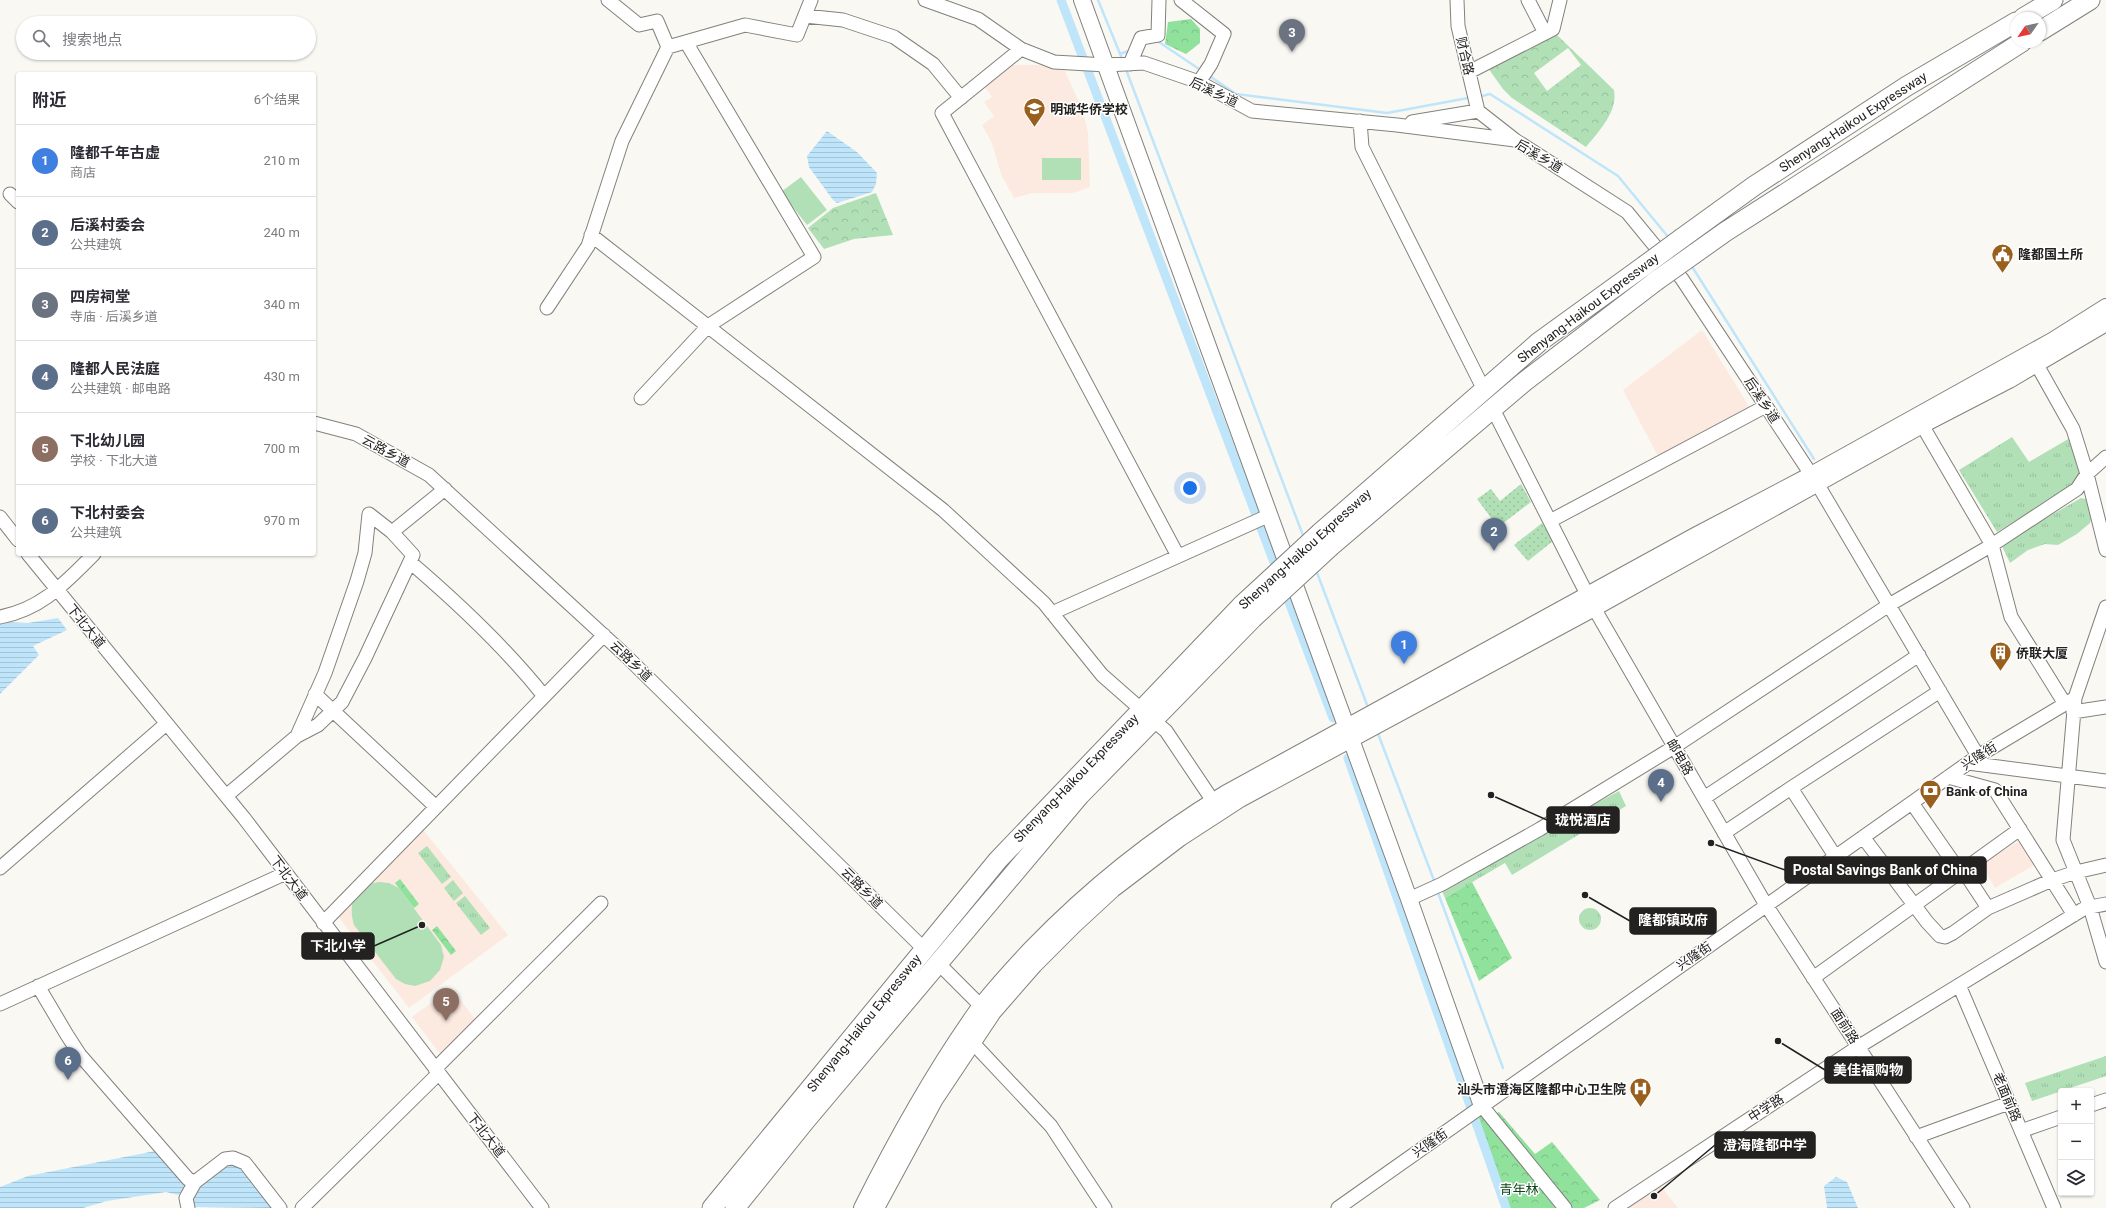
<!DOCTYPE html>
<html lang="zh">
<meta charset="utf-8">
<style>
:root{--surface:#fff;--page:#f2f2f3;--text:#2b2b33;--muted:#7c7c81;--line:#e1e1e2;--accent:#ea580c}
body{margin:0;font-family:Roboto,"Noto Sans SC",sans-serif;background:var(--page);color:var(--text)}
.controls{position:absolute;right:12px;bottom:12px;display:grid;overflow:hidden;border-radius:4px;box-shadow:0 1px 3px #0004}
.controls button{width:36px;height:36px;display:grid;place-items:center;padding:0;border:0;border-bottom:1px solid var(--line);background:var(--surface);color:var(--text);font:20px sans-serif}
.compass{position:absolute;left:2010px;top:12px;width:36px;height:36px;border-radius:50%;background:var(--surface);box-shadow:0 1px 3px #0004;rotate:236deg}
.you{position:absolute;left:1190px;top:488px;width:14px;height:14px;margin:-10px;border:3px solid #fff;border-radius:50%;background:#1a73e8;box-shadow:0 0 0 6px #1a73e833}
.badge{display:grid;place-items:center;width:26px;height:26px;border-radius:50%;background:var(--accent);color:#fff;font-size:13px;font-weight:700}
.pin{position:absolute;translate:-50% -33px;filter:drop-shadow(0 1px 2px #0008)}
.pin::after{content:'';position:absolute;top:21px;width:14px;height:12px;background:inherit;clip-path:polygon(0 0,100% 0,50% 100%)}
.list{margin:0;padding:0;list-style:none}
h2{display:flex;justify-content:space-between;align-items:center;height:52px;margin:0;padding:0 16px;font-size:17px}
h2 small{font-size:13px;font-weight:400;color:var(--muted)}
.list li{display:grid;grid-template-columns:26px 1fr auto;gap:12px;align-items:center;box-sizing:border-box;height:72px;padding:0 16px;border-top:1px solid var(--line)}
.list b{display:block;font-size:15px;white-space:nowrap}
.list p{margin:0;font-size:13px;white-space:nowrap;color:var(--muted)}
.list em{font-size:13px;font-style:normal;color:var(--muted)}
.icon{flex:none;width:22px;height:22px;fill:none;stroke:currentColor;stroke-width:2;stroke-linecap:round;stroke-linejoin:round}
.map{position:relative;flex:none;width:2106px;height:1208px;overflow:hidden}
.search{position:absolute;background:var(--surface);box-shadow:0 1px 3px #0004;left:16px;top:16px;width:300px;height:44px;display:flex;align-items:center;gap:10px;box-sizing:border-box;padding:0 14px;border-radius:22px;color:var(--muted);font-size:15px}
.panel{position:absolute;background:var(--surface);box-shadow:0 1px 3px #0004;left:16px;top:72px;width:300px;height:484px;border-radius:4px}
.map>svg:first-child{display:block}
</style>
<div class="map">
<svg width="2106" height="1208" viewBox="0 0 2106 1208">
<defs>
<pattern id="grass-tufts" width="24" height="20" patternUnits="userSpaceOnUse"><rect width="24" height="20" fill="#b1e0b6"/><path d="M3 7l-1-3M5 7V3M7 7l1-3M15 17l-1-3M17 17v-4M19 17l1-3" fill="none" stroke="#98c09c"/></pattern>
<pattern id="forest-crowns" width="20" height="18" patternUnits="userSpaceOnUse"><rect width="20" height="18" fill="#90e19c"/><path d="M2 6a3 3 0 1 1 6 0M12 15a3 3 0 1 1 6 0" fill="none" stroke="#7cc186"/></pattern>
<pattern id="park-crowns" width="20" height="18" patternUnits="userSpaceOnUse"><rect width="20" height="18" fill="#b1e0b6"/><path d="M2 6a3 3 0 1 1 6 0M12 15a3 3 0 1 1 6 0" fill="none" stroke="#98c09c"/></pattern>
<pattern id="garden-dots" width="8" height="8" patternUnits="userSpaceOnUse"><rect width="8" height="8" fill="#b1e0b6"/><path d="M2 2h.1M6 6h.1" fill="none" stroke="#98c09c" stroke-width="1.8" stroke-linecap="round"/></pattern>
<pattern id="water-rules" width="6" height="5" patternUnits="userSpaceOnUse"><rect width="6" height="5" fill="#bfe5fa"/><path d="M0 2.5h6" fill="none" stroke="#a4c4d6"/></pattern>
</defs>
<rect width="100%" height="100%" fill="#faf8f3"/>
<path fill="#fceae0" d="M1007,65H1045L1064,69L1083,111L1088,133L1090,187L1073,193H1033L1014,198L1001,174L992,143L982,125L994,116L984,102L992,97L982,83Z
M1702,330L1750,408L1659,458L1623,390Z
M421,827L508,935L409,1008L337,915Z
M2019,841L2034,865L1995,888L1981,864Z
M451,988L480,1025L441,1055L412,1017Z
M1658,1183L1678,1208H1622Z"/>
<path fill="url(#grass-tufts)" d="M2075,435L2082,476L2080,482L1997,532L1959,470L2012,437L2029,462Z
M2081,498L2086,499L2093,512L2090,523L2077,534L2058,545L2045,544L2028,550L2010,563L2001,544Z
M1619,791L1626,806L1512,875L1505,863L1445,898L1441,889Z
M427,846L451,877L442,884L418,853Z
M453,880L463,893L454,901L444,888Z
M465,896L490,928L481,935L456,903Z
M1579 919a11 11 0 1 1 22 0a11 11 0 1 1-22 0Z
M2106,1056V1076L2032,1101L2025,1083Z"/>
<path fill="url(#forest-crowns)" d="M1191,19L1200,29V43L1186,54L1165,44L1168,22Z
M400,879L419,904L414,908L395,883Z
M1472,882L1512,958L1479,981L1445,898Z
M437,926L456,951L451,955L432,930Z
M1499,1112L1535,1154L1552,1142L1600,1200L1584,1208H1571L1492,1116Z
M1481,1116L1560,1208H1506L1475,1121Z"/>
<path fill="url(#park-crowns)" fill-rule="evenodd" d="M1556,34L1614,90C1618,112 1599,131 1586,147L1512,98L1503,89L1488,68ZM1568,48L1581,65L1547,91L1534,73Z
M876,193L893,235L854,239L824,249L808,228L833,208Z"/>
<path fill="url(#garden-dots)" d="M1521,484L1531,502L1498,527L1477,499L1491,489L1500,501Z
M1542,523L1553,541L1528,561L1514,545Z"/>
<path fill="#b1e0b6" d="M1042,158H1081V180H1042Z
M801,177L827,210L807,225L781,192Z
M380,882L389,883L399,888L441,945L444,957L440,970L430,981L415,986L405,984L396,979L354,925C347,903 356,884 380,882Z"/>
<path fill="url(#water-rules)" d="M827,131L857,152L877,173L876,184L872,192L837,203L833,200L809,167L807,156Z
M58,618L67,630L33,646L39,655L0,694V622L28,623Z
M155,1151L183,1181L185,1188L178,1195L166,1192L107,1201L83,1208H0V1187L28,1176Z
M229,1163L239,1164L272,1208L195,1207L192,1196L202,1180Z
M1836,1177L1847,1182L1858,1208H1827L1824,1186Z"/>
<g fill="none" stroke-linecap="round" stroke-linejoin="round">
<path stroke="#bfe5fa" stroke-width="2.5" d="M1098,0L1123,61
M1156,40L1202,71
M1120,54L1131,50
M1125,67L1304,538
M1208,75L1236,94L1387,113L1468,98
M1482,96L1490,94L1618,176L1669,238
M1691,265L1814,459
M1316,570L1369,710
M1377,731L1435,883
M1437,890L1503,1068"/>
<path stroke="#bfe5fa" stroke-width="9" d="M1061,0L1278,573
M1284,589L1333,718
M1348,758L1506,1208"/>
<defs>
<path id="minor" d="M608,0L639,25L657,21L668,47
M925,0L978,19L1021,49L1054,62L1106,65L1144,63L1199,82L1252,111L1397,125L1515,140L1627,212L1682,279L1818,485L1978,756
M1181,0L1224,34L1211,64L1199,82
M1457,0L1458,26L1478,111
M1528,0L1545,33
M805,16L843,20L894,37L933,64L961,98
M1021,49L942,113L1178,556
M1130,64L1141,38L1158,35L1159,0
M1469,72L1553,29L1560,0
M1360,121L1362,147L1480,382
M1412,122L1478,111L1515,140
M10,194L18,202
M591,235L943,510L1044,603L1102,675L1135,704
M547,308L588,246L622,141L668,47L745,25L797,35L811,0
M2037,365L2073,429L2087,474L2106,550
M641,398L708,326L814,257L686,42
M1497,417L1594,608L1766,905L1963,1208
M314,423L356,434L429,475L624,654L918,943
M1922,425L1992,545L2011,617L2065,704
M0,517L18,540
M1550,521L1766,406
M28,554L244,818L542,1208
M410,562C458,603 505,647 544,696
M2106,607L2075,698L2063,840L2090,907L2106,962
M1052,613L1270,515
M0,617C42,609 65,583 94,554
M315,694L436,807
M2073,712L2106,707
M1160,726L1166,731L1213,801
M297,736L318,725L342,702L365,658L413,555L392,532
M1968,763L2106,781
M1948,777L1995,790L2074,915
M1791,788L1940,691
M226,796L297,736L325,673L357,581L365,553L369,514L392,532L445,489
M1704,798L1919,655
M1912,803L1960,872
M1724,833L1791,788L1835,856
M1863,837L1927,922L1940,936L1945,937L1953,933L1988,908L2052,880L2076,872L2106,865
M0,868L166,724
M1963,870L1988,908
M1409,899L1442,884L1540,829L1674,747L1889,605L1992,545L2077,489L2087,474L2106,457
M323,923L604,635
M945,970L981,1006
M1813,978L2020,829
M1959,985L2054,1208
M38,986L67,1035L80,1055L188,1179L195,1182L225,1159L233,1158L245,1163L280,1208
M0,1004L286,873
M972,1042L1051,1126L1105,1208
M435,1069L601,903
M2091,1105L2106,1100
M1482,1106L1565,1208
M2021,1131L2061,1117
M1916,1137L2009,1103
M188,1208L186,1198L195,1182
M302,1208L438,1074
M1338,1208L1978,756L2075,698
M1615,1208L1858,1047L2085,908L2106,904"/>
<path id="major" d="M1082,0L1409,899L1482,1106
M862,1208C897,1138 934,1071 980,1007C996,987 1014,967 1032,948C1090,888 1154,837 1225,794L1695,536L1811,475L2052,341L2106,307
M876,1208L935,1099L993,1012L1034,965L1074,925L1113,889L1180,838L1240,799L1594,608L1922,425L2009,380L2106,323"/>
<path id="highway" d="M2023,18L2053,0
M2040,31L2090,0
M1682,238L1754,186L1907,86L2016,22
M1694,254L1725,232L2022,42
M1320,533L1539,342L1644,266
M1331,546L1524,382L1656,281
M712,1208L998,860L1242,605
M735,1208L806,1120L1080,795L1253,618"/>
</defs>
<use href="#minor" stroke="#83817d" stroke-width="15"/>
<use href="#major" stroke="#83817d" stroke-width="18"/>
<use href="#highway" stroke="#83817d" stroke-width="21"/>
<use href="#minor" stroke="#fff" stroke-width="13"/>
<use href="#major" stroke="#fff" stroke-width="16"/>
<use href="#highway" stroke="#fff" stroke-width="19"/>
<defs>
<path id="highway-bridge" d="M1644,266L1682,238
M1656,281L1694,254
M1242,605L1320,533
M1253,618L1331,546"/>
</defs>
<use href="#highway-bridge" stroke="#83817d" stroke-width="21" stroke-linecap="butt"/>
<use href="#highway-bridge" stroke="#fff" stroke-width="19"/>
</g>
<defs>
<symbol id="school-pin" viewBox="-11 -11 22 30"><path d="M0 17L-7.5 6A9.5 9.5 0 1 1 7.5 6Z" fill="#99601d" stroke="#fff"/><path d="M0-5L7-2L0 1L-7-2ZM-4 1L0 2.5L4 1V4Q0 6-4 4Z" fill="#fff"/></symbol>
<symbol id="civic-pin" viewBox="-11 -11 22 30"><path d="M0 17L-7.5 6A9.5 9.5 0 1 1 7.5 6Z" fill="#99601d" stroke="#fff"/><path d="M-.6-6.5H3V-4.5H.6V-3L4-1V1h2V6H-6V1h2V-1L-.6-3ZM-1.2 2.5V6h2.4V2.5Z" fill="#fff"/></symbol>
<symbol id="building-pin" viewBox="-11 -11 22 30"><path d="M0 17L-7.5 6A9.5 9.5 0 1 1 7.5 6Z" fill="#99601d" stroke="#fff"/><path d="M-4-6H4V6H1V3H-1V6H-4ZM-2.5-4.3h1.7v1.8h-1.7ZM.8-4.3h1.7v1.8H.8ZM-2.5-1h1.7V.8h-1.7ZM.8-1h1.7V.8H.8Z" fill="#fff"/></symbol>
<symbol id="bank-pin" viewBox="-11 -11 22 30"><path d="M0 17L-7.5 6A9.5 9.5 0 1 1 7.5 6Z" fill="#99601d" stroke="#fff"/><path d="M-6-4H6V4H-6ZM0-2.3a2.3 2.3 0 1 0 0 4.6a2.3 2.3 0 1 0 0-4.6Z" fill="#fff"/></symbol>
<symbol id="hospital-pin" viewBox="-11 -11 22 30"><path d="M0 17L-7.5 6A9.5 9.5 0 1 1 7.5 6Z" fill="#99601d" stroke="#fff"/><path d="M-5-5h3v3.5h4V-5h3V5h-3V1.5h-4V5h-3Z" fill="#fff"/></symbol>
</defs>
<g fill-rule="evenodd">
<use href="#school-pin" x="1022" y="96" width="25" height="34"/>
<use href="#civic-pin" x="1990" y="242" width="25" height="34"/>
<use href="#building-pin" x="1988" y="640" width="25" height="34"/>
<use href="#bank-pin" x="1918" y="778" width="25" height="34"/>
<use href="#hospital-pin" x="1628" y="1076" width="25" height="34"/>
</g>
<g text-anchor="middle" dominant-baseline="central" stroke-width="3" stroke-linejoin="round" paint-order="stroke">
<g font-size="13" fill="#232220" stroke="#fff">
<text transform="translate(1465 56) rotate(77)">财合路</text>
<text transform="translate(1214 92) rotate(26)">后溪乡道</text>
<text transform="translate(1853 122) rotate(-33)">Shenyang-Haikou Expressway</text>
<text transform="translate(1539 156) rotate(31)">后溪乡道</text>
<text transform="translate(1588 308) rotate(-37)">Shenyang-Haikou Expressway</text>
<text transform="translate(1762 400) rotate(57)">后溪乡道</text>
<text transform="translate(386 451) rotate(29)">云路乡道</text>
<text transform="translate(1305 549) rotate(-42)">Shenyang-Haikou Expressway</text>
<text transform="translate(86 626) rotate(51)">下北大道</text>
<text transform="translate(631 661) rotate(44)">云路乡道</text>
<text transform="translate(1979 756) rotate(-33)">兴隆街</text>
<text transform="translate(1680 757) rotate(60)">邮电路</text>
<text transform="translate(1076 778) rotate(-46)">Shenyang-Haikou Expressway</text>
<text transform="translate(289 878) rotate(53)">下北大道</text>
<text transform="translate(862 888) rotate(45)">云路乡道</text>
<text transform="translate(1694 956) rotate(-35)">兴隆街</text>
<text transform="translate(864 1023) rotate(-51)">Shenyang-Haikou Expressway</text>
<text transform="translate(1845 1026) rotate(57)">面前路</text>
<text transform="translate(2007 1097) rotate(67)">老面前路</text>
<text transform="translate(1766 1108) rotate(-33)">中学路</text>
<text transform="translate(486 1135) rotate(52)">下北大道</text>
<text transform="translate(1430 1143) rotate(-35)">兴隆街</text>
</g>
<g font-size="13" font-weight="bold" fill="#232220" stroke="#fff" text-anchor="start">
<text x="1050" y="109">明诚华侨学校</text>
<text x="2018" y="254">隆都国土所</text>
<text x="2016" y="653">侨联大厦</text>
<text x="1946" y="791">Bank of China</text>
<text x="1626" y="1089" text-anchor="end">汕头市澄海区隆都中心卫生院</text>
</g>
<g font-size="13" fill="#0b461b" stroke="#fff">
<text x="1519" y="1189">青年林</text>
</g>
</g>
<path fill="none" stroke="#232220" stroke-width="1.5" d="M1491 795L1547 820M1711 843L1785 870M1585 895L1630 921M422 925L374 946M1778 1041L1825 1070M1654 1196L1715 1145"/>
<g fill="#232220" stroke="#fff" stroke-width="1.5">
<circle cx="1491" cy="795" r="4"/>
<circle cx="1711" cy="843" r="4"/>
<circle cx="1585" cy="895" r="4"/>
<circle cx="422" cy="925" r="4"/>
<circle cx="1778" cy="1041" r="4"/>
<circle cx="1654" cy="1196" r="4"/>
</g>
<g fill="#232220" stroke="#232220" stroke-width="1.5">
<rect x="1547" y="807" width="72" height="26" rx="4"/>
<rect x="1785" y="857" width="201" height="26" rx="4"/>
<rect x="1630" y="908" width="86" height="26" rx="4"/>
<rect x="302" y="933" width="72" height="26" rx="4"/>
<rect x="1825" y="1057" width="86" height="26" rx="4"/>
<rect x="1715" y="1132" width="100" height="26" rx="4"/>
</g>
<g font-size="14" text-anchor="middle" font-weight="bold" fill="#fff">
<text x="1583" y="825">珑悦酒店</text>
<text x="1885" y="875">Postal Savings Bank of China</text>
<text x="1673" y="925">隆都镇政府</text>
<text x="338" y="951">下北小学</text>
<text x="1868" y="1075">美佳福购物</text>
<text x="1765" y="1150">澄海隆都中学</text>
</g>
</svg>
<div class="controls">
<button>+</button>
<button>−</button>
<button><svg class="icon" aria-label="layers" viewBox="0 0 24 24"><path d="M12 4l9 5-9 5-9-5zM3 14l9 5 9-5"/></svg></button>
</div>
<svg class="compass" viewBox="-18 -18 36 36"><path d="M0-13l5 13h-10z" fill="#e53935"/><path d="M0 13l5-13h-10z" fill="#7c7c81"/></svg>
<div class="you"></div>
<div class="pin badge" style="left:1404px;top:664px;background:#3f7fe0">1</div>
<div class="pin badge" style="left:1494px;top:551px;background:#5c6f8a">2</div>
<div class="pin badge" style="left:1292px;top:52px;background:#6b7280">3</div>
<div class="pin badge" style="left:1661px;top:802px;background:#5c6f8a">4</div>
<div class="pin badge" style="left:446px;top:1021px;background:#8d6e63">5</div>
<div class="pin badge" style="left:68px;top:1080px;background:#5c6f8a">6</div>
<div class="search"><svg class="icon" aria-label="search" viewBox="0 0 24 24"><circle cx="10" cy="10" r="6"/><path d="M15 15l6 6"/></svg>搜索地点</div>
<section class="panel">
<h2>附近<small>6个结果</small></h2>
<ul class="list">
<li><span class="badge" style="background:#3f7fe0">1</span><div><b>隆都千年古虚</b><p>商店</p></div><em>210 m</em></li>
<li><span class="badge" style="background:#5c6f8a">2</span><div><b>后溪村委会</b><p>公共建筑</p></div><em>240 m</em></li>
<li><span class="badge" style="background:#6b7280">3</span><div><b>四房祠堂</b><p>寺庙 · 后溪乡道</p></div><em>340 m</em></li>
<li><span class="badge" style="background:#5c6f8a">4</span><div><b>隆都人民法庭</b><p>公共建筑 · 邮电路</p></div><em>430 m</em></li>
<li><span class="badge" style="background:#8d6e63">5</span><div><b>下北幼儿园</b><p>学校 · 下北大道</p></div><em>700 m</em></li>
<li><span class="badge" style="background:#5c6f8a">6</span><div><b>下北村委会</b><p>公共建筑</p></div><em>970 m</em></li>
</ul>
</section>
</div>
